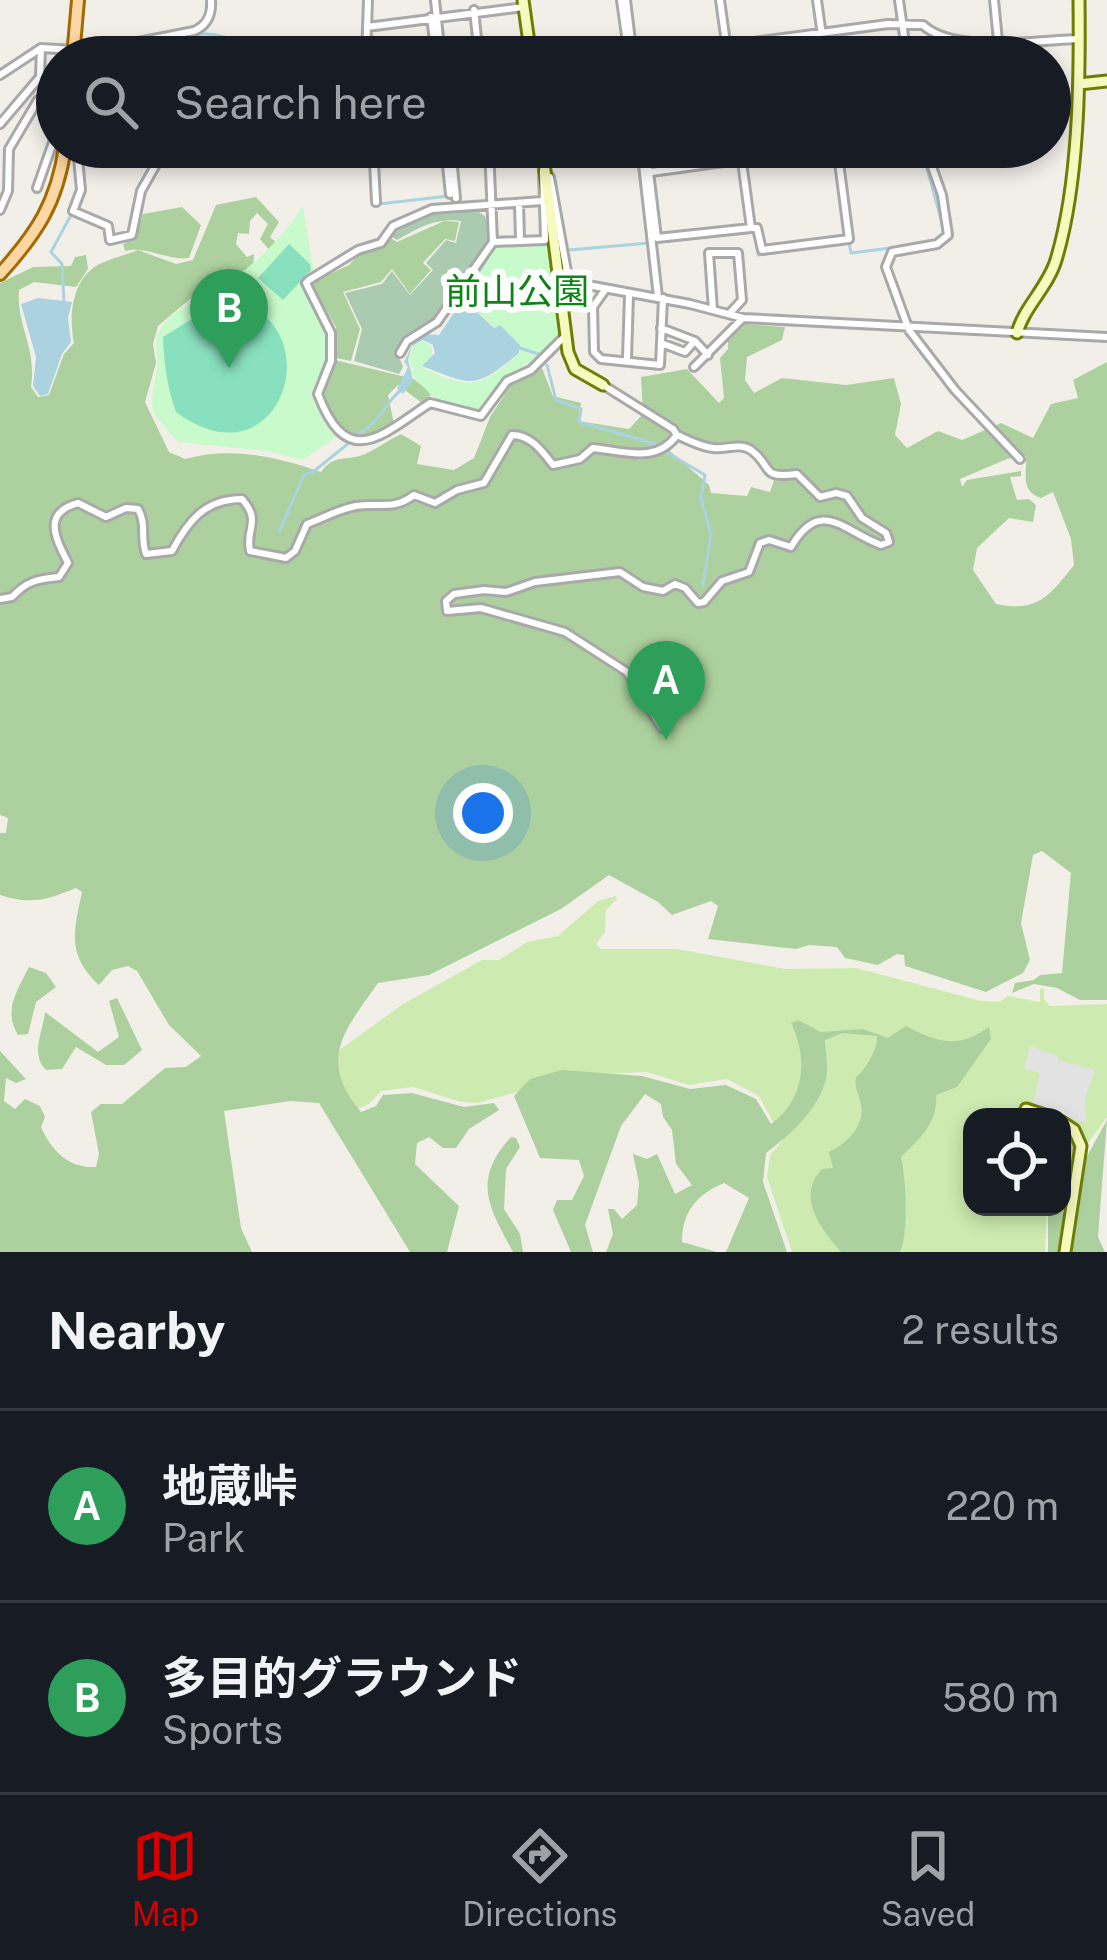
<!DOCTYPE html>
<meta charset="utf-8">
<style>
:root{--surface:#171b24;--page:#20242c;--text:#f1f3f6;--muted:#9ea1a6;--line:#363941;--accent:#d40000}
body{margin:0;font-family:"Public Sans","Noto Sans JP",sans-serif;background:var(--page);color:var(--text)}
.controls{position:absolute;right:36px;bottom:36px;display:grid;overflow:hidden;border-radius:24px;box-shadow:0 6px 18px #0003}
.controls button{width:108px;height:108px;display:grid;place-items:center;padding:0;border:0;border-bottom:3px solid var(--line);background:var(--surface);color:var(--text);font:60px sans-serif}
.you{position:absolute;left:483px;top:813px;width:42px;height:42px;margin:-30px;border:9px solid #fff;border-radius:50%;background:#1a73e8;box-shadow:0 0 0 18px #1a73e833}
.badge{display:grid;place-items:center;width:78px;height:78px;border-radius:50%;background:var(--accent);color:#fff;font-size:39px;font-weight:700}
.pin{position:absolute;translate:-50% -99px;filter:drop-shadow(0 3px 6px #0008)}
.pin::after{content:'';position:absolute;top:63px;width:42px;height:36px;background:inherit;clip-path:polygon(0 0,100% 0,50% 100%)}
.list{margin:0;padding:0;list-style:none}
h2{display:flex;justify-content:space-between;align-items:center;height:156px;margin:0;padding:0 48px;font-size:51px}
h2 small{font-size:39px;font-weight:400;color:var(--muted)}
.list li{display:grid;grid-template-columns:78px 1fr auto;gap:36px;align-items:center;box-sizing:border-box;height:192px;padding:0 48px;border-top:3px solid var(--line)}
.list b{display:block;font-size:45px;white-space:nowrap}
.list p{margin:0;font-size:39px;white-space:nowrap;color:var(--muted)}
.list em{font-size:39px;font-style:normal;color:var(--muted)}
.icon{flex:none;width:66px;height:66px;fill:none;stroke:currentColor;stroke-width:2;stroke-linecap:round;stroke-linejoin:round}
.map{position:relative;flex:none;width:1107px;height:1252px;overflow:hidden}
.search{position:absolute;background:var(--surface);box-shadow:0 6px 18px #0003;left:36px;right:36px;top:36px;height:132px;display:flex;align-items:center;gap:30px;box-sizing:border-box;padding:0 42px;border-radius:66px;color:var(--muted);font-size:45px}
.sheet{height:540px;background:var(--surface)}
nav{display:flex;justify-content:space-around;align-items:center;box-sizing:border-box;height:168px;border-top:3px solid var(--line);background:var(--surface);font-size:33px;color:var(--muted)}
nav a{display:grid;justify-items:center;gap:6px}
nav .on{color:var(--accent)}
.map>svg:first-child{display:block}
</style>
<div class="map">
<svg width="1107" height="1252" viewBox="0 0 1107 1252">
<rect width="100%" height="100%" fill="#f2efe9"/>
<path fill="#cdebb0" d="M615,896L617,899L606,910L605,932L596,944L601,949H677L785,969L856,968L981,1001L999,1002L1008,996L1040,1002V988L1044,989V999L1050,1006L1107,1004V1117L1088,1143H1079L1062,1128V1117H972V1207H1047L1045,1252H792L767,1177L770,1155L783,1140L759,1096L727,1079L689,1085L647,1072L602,1074L556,1081L478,1103L461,1102L413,1087L381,1091L369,1104L358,1109L345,1104L327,1059L403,1004L482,960H499L527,942L558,936L598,901Z"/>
<path fill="#add19e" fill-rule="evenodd" d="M256,197L279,222L270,237L278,244L271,252L260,239L268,224L257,213L250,221L249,234L238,233L236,244L247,257L254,254L253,270L211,304L196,294L158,326L153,344L156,363L145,402L169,452L185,459C232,446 276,457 321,472C335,453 346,462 365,454C377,449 388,440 401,434L421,446L417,464L454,470L474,458L490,417L511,385L542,368L553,396L581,403L578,421L629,429L643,414L641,377L687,369L719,403L724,398L720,358L728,349V341L745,324L785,327L782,340L747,357L745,380L754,393L782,378L846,385L894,378L901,404L895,435L907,448L938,431L962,440L1001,423L1033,438L1051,404L1078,398L1073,380L1107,362V1000H1080L1057,988L1034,984L1012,993L1015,983L1034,980L1040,975L1062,973L1071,873L1042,851L1033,855L1021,923L1030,960L1023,973L986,992L905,966L904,955L897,954L878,965L845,958L837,947L809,945L796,949L708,939L718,906L711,901L672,915L658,902L609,875L561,909L429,975L378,983C346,1029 316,1059 361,1112L376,1106L383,1095L412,1093L464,1107L494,1103L499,1110L469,1129L456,1148H443L429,1137L417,1143L415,1164L459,1206L447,1252H410L319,1103L290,1101L224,1111L241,1228L252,1252H0V1051L26,1079L16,1083L6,1078L4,1101L15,1109L25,1099L40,1106L45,1117L41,1127C51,1150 69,1169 96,1167L99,1154L91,1112L101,1104H122L165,1068L186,1067L201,1056L169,1025L137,971L128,966L112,970L99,985C66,954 74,931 82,892L76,888C47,900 31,905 0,895V833H6L8,818L0,815V283L33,267L71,266L75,257L86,255L88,269L76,287L34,282L19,290C16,325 37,347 31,387L38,397L49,395L64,354L74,343C69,320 71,285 92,269C103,260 124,256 138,250L176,264L193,260L216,205ZM677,432L710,445L740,443L754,449L776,474L770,492L751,487L747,496L711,493L709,485L670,451L667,445ZM1026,456C1027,474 1020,491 1041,498L1053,492L1071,539L1074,565C1050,595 1038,613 996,604L973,570L977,548L1009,518L1033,522L1036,505L1029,499L1017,500L1010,477L1021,476V471L967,480L962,487L960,479L1007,459Z
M182,207L201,225L189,258C166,261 147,245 125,251L123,244L136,239L143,214Z
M444,221L459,222L455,241L445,239L423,263L431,270L410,294L392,269L381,282L343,292L360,329L351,361L336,358V327L310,283L349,265L360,253L384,248L389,237L397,242Z
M335,360L414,379L432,394L422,403L398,385L388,395L394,424C387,428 376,437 369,439C345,443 319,407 323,387C325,378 331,368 335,360Z
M29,967L46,973L56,987L36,1002L28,1034L18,1035C3,1010 17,991 29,967Z
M117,998L142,1050L124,1065H106L76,1047L62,1069L46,1070C30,1054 43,1032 45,1012L98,1052L119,1037L109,1001Z
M798,1020L821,1032L863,1029L888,1038L906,1026C939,1043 957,1049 989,1027L991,1039L957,1087L936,1095C938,1123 920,1138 901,1157C906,1177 909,1234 900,1252H841C822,1230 795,1197 822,1169L833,1168L829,1152C846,1144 865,1126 861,1105C859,1093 854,1089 856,1077C866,1070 878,1048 877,1036L843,1033L825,1040C825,1053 829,1066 826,1079C819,1109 790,1135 766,1153L763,1182L787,1252H726L749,1198L724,1183C697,1194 682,1212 682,1242L717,1252H606L613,1234L608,1209H614L622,1219L637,1205L639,1183L633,1154L647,1159L657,1154L675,1194L692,1185L676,1164L672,1130L663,1117L661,1104L645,1094L621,1126L585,1225L593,1252H571L553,1210L557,1200H572L584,1176L579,1160L540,1158L514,1096L530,1079L562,1070L642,1076L690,1089L726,1085L756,1099L771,1124C804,1100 809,1060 791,1023Z
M1107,1120L1098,1237L1105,1252H1048V1207H1062L1066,1137L1074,1141L1077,1150L1073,1165L1081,1167Z
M511,1137L516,1138L520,1147L506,1169L504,1209L520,1234L523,1252H513C488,1206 472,1180 511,1137Z"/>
<path fill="#aacbaf" d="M450,209L477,211L485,216L491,239L487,249L433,322L404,340L398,354L403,367L399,374L354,361L362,329L345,293L382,284L392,271L410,295L433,270L426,263L446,240L456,243L461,221C436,217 418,228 397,240L389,235L427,214Z"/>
<path fill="#c8facc" d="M303,206L314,274L303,285C313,300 326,320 329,338C332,363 322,365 315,384C310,402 327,425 340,434L303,460L267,451L178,442C147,408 149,411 157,369C159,356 153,344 159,332C169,311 198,300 217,289C250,269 283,239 303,206Z
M548,245L560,334C542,362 527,361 506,378C496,387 488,400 481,411L435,399L411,374L413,369L409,360L413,346L423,341L432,346V357L421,367C472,391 479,388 520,353V345L500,325L494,327L478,312L483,305L470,293V285L496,246Z"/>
<path fill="#88e0be" d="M289,244L310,264L311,270L283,300L258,278Z
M239,302C332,331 278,488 176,412C167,387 164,362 163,337L203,312Z"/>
<path fill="#e2e2e2" d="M1030,1046L1058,1056V1060L1095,1070L1085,1100L1086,1123L1032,1107L1040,1073L1024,1069Z"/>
<path fill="#aad3df" d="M467,287L482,305L478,313L494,328L500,325L520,345L519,353C474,390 474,386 422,366L435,353L433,345L423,340L412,346L408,360L413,380L403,394L397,389L408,367L404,362L415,339L425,334L439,335L466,295Z
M38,298L72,302L68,318L71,342L62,354L48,394L40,396L33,386L36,357L21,304Z"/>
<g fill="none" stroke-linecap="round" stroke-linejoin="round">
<path stroke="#aad3df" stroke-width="3" d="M895,0L902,57
M152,42C201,34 216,24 259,57
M80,57L125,48
M921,147L945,233L940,238
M82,171L83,191
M379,204L449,196
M659,242L755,232L758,255L849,242L851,253L915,245
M569,250L649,243
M469,288L495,245L547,244
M64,302L62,264L51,252L71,215
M520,348L541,355
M547,365L556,400L581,409L579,422L662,446
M357,435C381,421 383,405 400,391
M668,453L705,475L701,498L711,534L703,585
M279,532L304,475L313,472L350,442"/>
<defs>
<path id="street" d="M435,0L441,57
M621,0L629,57
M626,0L633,57
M720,0L728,57
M817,0L825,57
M899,0L907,57
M994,0L998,41
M474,10L479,57
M431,17L436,57
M367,27L524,7
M140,42L142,57
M366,57L368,0
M641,57L888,24L923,25C954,54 1037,40 1079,39
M0,75L41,48L92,51L194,31C208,25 212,14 211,0
M0,124L40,77L41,48
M77,147L81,190L73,211L108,226L110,240L132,235L141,191L166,147
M364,147L374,162L376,202
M445,147L450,194
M451,147L456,198
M641,147L658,297
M646,147L657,238L751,228
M740,147L751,228H757L762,250L849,239L837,147
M925,147L942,195L948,235L937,244L892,252L886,267L909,330L955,390L1020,459
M644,173L832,147
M550,177L568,277L577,283L690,304L743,318L1107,337
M37,188L57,131
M542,201L432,209L393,226L381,243L358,250L309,280L306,283L331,333V361L318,394C347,471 381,436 430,403L481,416L507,381L531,370L564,337
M519,203L520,241
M0,210L8,191L9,149L38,100L57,97
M493,242L545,240L543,171
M605,290L593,307L594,352L601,359L660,365L663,298
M713,310L709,253H738L742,300L729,314
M661,328L695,341L708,355
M661,343L685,352L693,343
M400,353L407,341L437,322L493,242L489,147
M627,358L629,295
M694,367L742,319
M0,599L12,597C27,581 37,579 59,577L68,563C55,537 42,513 78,503L106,517L126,508L138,509C147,524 140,538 146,554L172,551C188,521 205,499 242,499C262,522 245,528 250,551L286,558L295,551L307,524C323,518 339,509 356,506C379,502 393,511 414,495L435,503L457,490L484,483L512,435C531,435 542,451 553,465L580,459L593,448C625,451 656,464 677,435L673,429L603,385
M662,728L627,672L565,632L481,608L447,611L446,601L454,594L484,590L506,592L535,582L620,572L643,587L663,591L675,584L685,588L698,603L704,602L722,581L749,572L760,543L769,540L791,547C821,496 844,532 881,545L889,542L886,533L862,518L847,496L836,493L820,497L797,474C759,479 774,467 751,450C740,442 726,450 713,448C701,447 688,440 677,435"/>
<path id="secondary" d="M523,0L531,57
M1079,84L1107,81
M542,147L568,352L575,369L603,385
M1017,333C1024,307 1048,287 1056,260C1079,184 1080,79 1079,0
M1026,1109L1051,1117
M1062,1122L1074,1130L1081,1146L1065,1252"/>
<path id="primary" d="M73,57L78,0
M0,274C37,233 57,203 65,147"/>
</defs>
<use href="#street" stroke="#a9a9a9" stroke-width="12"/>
<use href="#secondary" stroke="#707d05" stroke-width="15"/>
<use href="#primary" stroke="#a06b00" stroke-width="16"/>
<use href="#street" stroke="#fff" stroke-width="6"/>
<use href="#secondary" stroke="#f7fabf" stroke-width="9"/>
<use href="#primary" stroke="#fcd6a4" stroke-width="10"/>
</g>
<g text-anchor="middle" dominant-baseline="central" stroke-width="12" stroke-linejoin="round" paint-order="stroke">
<g font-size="36" fill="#0c8416" stroke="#fff">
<text x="517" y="291">前山公園</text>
</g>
</g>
</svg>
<div class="controls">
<button><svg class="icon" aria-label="locate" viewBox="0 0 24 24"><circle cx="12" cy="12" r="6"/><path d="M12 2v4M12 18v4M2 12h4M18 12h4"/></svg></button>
</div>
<div class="you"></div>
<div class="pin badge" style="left:666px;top:740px;background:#2e9e5b">A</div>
<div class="pin badge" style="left:229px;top:368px;background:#2e9e5b">B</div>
<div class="search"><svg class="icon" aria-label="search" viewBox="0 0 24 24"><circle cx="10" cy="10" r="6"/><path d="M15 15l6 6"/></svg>Search here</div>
</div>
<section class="sheet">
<h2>Nearby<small>2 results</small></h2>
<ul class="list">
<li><span class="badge" style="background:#2e9e5b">A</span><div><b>地蔵峠</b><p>Park</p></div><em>220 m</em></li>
<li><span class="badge" style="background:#2e9e5b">B</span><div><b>多目的グラウンド</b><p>Sports</p></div><em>580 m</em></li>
</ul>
</section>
<nav>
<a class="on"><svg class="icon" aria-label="map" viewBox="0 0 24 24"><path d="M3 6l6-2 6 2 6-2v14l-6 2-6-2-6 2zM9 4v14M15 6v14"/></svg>Map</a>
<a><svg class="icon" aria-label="directions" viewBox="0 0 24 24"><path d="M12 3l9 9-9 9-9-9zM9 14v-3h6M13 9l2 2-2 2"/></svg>Directions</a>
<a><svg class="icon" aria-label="saved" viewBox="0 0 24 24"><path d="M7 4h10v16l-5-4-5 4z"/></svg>Saved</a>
</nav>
